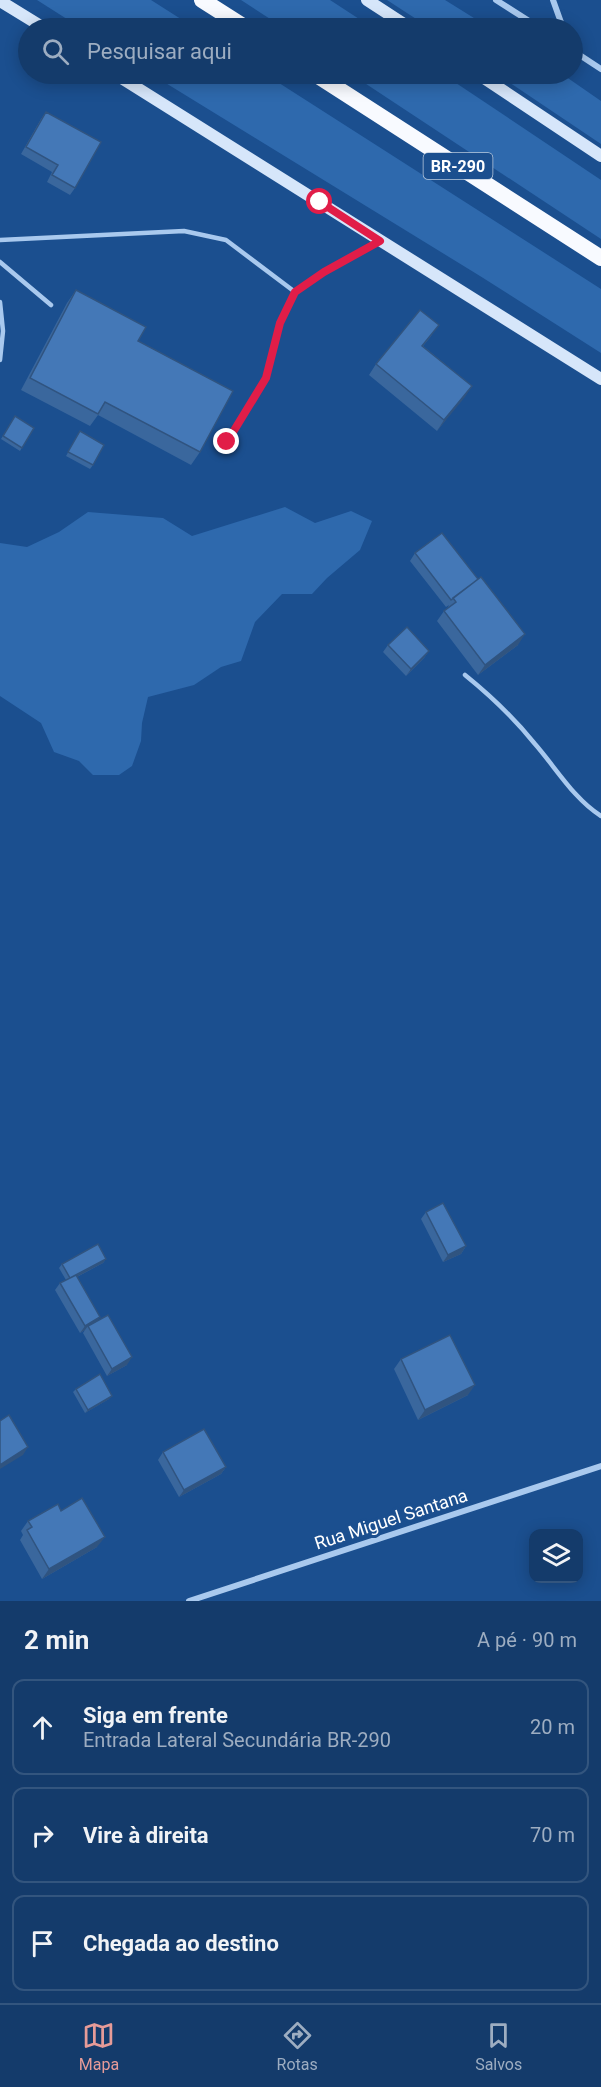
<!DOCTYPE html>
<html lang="pt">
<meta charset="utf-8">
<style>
:root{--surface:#143b6b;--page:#214673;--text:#f1f3f6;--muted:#9dadc1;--line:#33557e;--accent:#e69b98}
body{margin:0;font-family:Roboto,sans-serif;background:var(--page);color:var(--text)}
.controls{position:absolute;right:18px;bottom:18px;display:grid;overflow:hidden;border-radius:12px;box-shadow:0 3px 15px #0003}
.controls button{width:54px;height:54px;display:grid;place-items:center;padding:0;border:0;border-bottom:2px solid var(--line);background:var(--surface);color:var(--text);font:30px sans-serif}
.stop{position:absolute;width:18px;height:18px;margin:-14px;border:4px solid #e11d48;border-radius:50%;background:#fff}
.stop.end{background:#e11d48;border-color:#fff;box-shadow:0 2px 6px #0008}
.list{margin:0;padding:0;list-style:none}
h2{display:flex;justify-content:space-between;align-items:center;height:78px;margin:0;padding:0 24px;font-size:26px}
h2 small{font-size:20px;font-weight:400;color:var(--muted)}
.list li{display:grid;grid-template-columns:39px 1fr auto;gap:18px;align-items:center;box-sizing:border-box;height:96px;margin:0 12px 12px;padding:0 12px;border:2px solid var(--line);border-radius:12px}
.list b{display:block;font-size:22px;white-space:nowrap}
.list p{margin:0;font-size:20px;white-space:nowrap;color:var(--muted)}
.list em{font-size:20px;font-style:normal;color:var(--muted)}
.icon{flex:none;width:33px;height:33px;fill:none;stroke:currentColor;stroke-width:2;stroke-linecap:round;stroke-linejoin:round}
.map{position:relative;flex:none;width:601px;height:1601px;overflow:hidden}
.search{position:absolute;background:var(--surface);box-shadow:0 3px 15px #0003;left:18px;right:18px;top:18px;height:66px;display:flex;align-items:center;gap:15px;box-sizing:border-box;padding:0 21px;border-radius:33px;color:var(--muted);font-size:22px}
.sheet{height:402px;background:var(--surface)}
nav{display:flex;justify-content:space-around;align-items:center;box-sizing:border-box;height:84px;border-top:2px solid var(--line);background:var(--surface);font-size:16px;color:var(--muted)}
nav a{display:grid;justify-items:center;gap:3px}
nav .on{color:var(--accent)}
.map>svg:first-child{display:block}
</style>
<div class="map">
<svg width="601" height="1601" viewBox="0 0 601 1601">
<rect width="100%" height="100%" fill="#1b4f8f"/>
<path fill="#2e69ad" d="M37,0H151L195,28H81Z
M241,0H330L373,28H284Z
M387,0H445L490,28H430Z
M151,74H265L601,289V353L480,276Z
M351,74H442L456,83L601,180V239Z
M497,74H562L601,101V144Z
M285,507L315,523L351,511L372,521L360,550L327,578L312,594H282L255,622L241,661L221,667L194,685L148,697L142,723L141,741L132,766L119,775H93L79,761L54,752L41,723L0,696V543L27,547L59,532L88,512L163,518L192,536Z"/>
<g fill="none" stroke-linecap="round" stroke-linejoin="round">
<path stroke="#a9c9ee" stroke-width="4.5" d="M0,240L184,231L226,240L295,292L324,272L378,242
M0,262L51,305
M0,302L3,331L0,360
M227,442L266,378L280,323L295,292
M465,675C491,696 514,718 535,744C556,768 574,799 601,816"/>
<path stroke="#a9c9ee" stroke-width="6" d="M496,0L540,28
M553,0L563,28
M572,50L601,69
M189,1601L601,1466"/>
<path stroke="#d6e6fa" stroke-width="12" d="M367,0L410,28
M0,1L44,28
M115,74L601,379
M478,74L601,156"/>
<path stroke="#f8faff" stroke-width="16" d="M202,0L246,28
M315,74L601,258"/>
</g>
<path fill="#3a679d" d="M46,112L75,188L70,195L47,182L52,172L21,154L41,119Z
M76,290L138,341L200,452L191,465L98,415L90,426L21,390L67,303Z
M432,335L423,346L472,386L437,431L369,375L376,364Z
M15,416L34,428L20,451L1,439Z
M80,431L93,465L90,469L66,456Z
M415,553L518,645L478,675L437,621L444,611L447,609L449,605L446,607L410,561Z
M388,645L429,651L424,658L406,676L383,652Z
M426,1212L466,1246L461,1254L443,1262L421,1219Z
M106,1259L103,1263L77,1277L98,1320L127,1365L107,1376L83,1333L85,1330L80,1333L55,1290L60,1283L66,1280L59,1268L62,1264Z
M401,1359L468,1395L418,1420L394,1369Z
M76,1389L109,1399L85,1413L73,1392Z
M163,1452L226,1467L221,1474L179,1497L158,1460Z
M61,1511L97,1547L42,1579L20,1540L23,1535L21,1531L28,1521Z"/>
<path fill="#305480" d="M472,386L465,397L437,431L444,420Z
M525,634L518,645L478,675L485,665Z
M429,651L424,658L406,676L411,669Z
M466,1246L461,1254L443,1262L448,1255Z
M106,1259L103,1263L67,1282L70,1279Z
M100,1317L95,1324L88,1326L85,1330L80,1333L85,1326Z
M132,1357L127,1365L107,1376L112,1369Z
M475,1385L468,1395L418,1420L425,1410Z
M112,1396L109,1399L85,1413L88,1410Z
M28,1447L23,1455L0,1469V1465Z
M226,1467L221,1474L179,1497L184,1490Z
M105,1537L97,1547L42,1579L49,1569Z"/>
<path fill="#4478b7" stroke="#305480" stroke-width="1.5" d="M46,112L101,142L75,188L52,175L58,165L26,147Z
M76,290L146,327L138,341L233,391L200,452L105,402L98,414L30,378Z
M420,310L439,325L422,346L472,386L444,420L376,364Z
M15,416L34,428L22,448L3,436Z
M80,431L104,445L93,465L68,452Z
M442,533L478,579L451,600L415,553Z
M481,577L525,634L485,665L444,611L456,602L453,598Z
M407,627L429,651L411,669L388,645Z
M443,1203L466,1246L448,1255L426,1212Z
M98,1244L106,1259L70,1278L62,1264Z
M76,1275L100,1317L85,1326L60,1283Z
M108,1315L132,1357L112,1369L88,1326Z
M450,1335L475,1385L425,1410L401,1359Z
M100,1374L112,1396L88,1410L76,1389Z
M9,1415L28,1447L0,1465V1421Z
M204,1429L226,1467L184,1490L163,1452Z
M82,1498L105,1537L49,1569L27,1530L32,1527L28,1521L58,1504L61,1511Z"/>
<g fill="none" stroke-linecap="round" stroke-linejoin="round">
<path stroke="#e11d48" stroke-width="8" d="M227,442L266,378L280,323L295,292L324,272L380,241L320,202"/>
</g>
<g text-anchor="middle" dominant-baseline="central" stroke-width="6" stroke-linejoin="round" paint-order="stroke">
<rect fill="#1b4f8f" stroke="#bbcadd" stroke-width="1.5" x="423.5" y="153" width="69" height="26" rx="4.5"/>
<g font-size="16" font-weight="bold" fill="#fff">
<text x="458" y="166">BR-290</text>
</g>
<g font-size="18" fill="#fff" stroke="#1b4f8f">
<text transform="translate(391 1519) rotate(-18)">Rua Miguel Santana</text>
</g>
</g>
</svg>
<div class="controls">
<button><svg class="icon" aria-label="layers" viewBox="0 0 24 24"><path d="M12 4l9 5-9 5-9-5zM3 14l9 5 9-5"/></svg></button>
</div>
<div class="stop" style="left:320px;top:202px"></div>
<div class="stop end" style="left:227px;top:442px"></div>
<div class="search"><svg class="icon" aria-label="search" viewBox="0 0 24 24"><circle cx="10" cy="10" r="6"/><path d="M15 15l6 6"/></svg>Pesquisar aqui</div>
</div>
<section class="sheet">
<h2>2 min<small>A pé · 90 m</small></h2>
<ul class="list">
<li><svg class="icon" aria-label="ahead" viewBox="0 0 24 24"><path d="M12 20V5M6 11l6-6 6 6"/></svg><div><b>Siga em frente</b><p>Entrada Lateral Secundária BR-290</p></div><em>20 m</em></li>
<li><svg class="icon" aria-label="right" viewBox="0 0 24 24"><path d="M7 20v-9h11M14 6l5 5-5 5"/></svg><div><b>Vire à direita</b></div><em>70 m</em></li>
<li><svg class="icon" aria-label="arrive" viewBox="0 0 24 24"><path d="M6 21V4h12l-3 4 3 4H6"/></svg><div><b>Chegada ao destino</b></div></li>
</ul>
</section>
<nav>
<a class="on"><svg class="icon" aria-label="map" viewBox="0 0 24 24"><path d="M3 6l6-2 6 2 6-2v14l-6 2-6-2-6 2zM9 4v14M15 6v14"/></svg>Mapa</a>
<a><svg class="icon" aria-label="directions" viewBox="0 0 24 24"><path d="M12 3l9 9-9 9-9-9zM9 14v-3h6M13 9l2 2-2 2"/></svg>Rotas</a>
<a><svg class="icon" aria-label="saved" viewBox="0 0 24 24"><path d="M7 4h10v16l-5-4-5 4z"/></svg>Salvos</a>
</nav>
